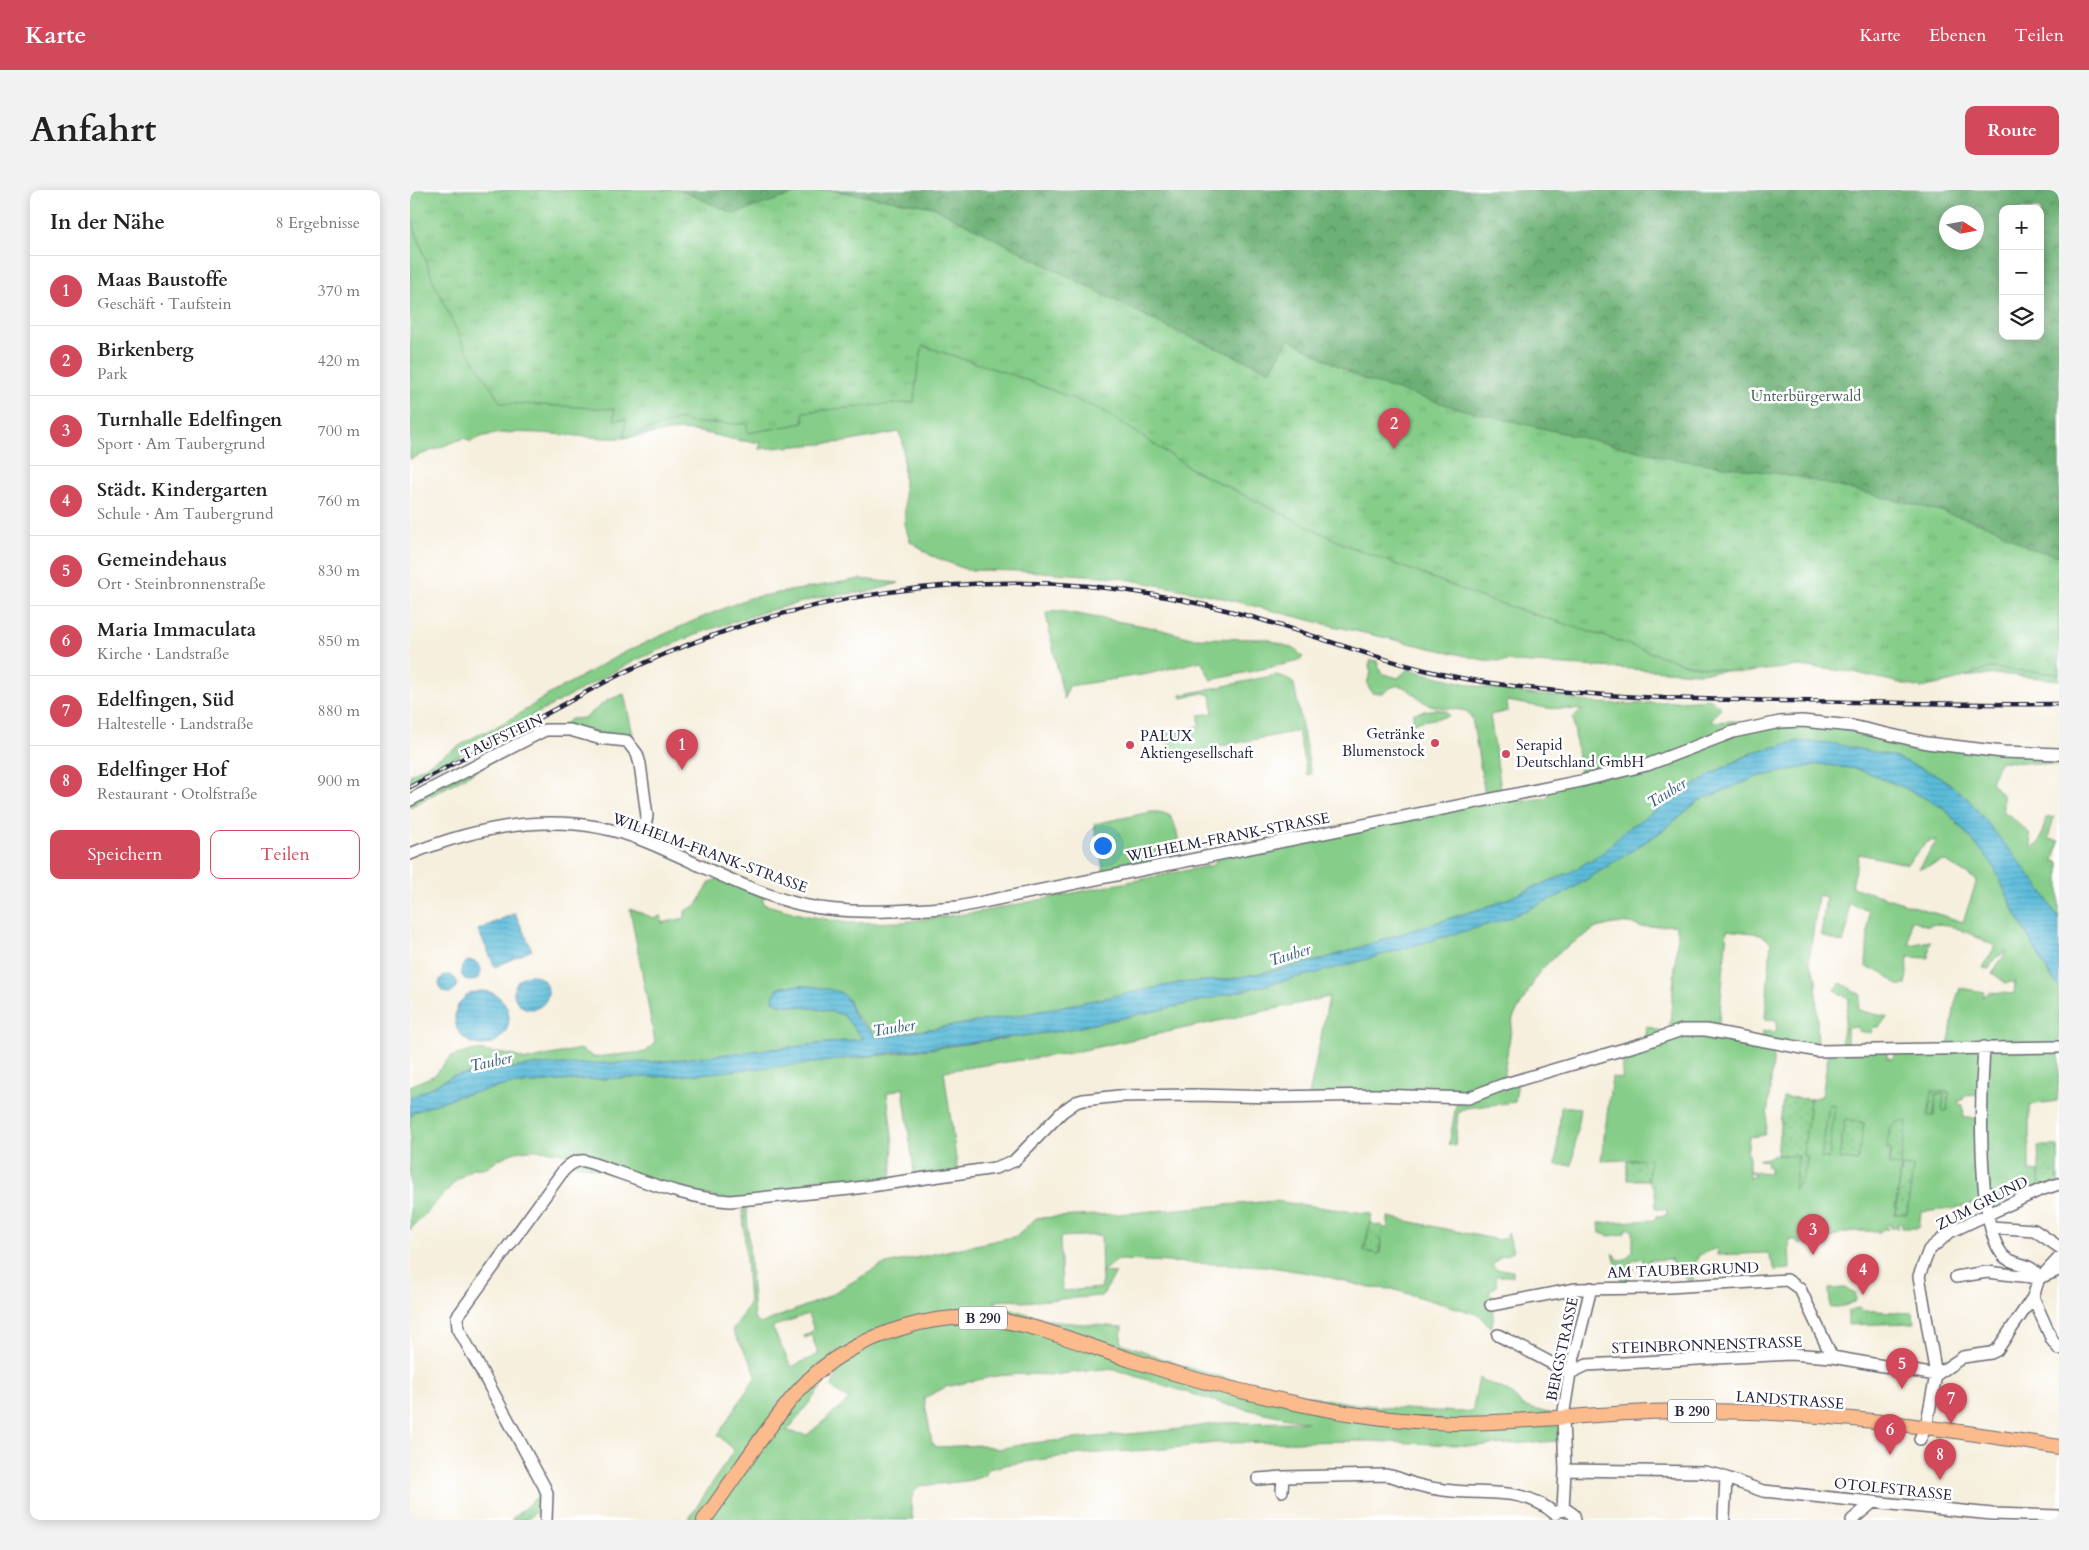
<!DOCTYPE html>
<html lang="de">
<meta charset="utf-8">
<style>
:root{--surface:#fff;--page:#f2f2f2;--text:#222;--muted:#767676;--line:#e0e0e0;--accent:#d1495b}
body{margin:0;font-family:Cardo,serif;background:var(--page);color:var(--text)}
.controls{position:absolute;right:15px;top:15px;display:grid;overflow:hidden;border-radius:10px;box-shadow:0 2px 12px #0003}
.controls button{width:45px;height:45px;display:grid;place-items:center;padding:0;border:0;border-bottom:1px solid var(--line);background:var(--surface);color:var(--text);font:25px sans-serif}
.compass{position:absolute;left:1529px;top:15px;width:45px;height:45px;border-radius:50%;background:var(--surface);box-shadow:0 2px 12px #0003;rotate:101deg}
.you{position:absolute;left:692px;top:655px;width:18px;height:18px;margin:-12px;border:4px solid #fff;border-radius:50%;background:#1a73e8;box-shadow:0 0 0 8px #1a73e833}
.badge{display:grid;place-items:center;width:32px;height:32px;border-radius:50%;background:var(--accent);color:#fff;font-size:16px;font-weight:700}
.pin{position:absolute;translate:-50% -41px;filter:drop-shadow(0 1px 2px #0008)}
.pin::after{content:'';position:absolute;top:26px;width:18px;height:15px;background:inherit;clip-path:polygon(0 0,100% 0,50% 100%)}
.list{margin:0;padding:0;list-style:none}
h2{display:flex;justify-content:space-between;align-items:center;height:65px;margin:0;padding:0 20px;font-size:21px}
h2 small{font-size:16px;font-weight:400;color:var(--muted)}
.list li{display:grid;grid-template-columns:32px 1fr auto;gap:15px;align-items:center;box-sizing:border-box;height:70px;padding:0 20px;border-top:1px solid var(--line)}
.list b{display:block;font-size:19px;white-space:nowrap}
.list p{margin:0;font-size:16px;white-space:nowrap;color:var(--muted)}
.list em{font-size:16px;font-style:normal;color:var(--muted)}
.actions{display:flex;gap:10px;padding:15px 20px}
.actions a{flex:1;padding:11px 0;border:1px solid var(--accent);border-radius:10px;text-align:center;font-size:18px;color:var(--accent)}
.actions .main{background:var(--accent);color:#fff}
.icon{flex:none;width:28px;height:28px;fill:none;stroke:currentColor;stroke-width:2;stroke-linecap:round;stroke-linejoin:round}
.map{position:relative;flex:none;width:1649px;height:1330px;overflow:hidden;border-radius:10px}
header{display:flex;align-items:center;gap:30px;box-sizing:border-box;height:70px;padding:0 25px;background:var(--accent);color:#fff}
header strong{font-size:24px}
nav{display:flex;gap:28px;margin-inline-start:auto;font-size:18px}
.intro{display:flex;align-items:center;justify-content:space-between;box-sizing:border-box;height:120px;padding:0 30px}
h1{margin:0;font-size:35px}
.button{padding:12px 22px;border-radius:10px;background:var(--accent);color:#fff;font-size:18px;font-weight:700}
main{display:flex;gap:30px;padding:0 30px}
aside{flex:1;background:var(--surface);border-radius:10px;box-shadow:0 2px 12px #0003}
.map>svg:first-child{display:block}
</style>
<header>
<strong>Karte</strong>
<nav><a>Karte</a><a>Ebenen</a><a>Teilen</a></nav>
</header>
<div class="intro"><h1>Anfahrt</h1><a class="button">Route</a></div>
<main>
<aside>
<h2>In der Nähe<small>8 Ergebnisse</small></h2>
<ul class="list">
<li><span class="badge">1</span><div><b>Maas Baustoffe</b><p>Geschäft · Taufstein</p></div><em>370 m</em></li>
<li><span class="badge">2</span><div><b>Birkenberg</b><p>Park</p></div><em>420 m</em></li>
<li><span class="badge">3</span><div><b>Turnhalle Edelfingen</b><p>Sport · Am Taubergrund</p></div><em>700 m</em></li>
<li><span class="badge">4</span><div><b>Städt. Kindergarten</b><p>Schule · Am Taubergrund</p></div><em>760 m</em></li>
<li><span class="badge">5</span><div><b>Gemeindehaus</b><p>Ort · Steinbronnenstraße</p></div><em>830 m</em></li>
<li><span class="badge">6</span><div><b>Maria Immaculata</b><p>Kirche · Landstraße</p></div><em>850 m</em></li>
<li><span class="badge">7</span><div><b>Edelfingen, Süd</b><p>Haltestelle · Landstraße</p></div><em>880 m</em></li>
<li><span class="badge">8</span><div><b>Edelfinger Hof</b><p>Restaurant · Otolfstraße</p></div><em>900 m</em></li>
</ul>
<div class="actions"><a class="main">Speichern</a><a>Teilen</a></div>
</aside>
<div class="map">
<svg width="1649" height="1330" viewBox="0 0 1649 1330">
<defs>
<pattern id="forest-crowns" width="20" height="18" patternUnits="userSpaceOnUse" patternTransform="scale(1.25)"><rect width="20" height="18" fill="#6cb074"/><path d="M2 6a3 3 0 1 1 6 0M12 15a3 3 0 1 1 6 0" fill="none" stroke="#588f60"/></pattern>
<pattern id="park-tufts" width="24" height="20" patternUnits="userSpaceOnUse" patternTransform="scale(1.25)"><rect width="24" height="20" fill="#85cd88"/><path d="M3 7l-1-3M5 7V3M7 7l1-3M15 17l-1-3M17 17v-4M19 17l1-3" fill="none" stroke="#73b076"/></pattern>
<pattern id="garden-dots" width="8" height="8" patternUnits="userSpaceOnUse" patternTransform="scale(1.25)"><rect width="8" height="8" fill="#85cd88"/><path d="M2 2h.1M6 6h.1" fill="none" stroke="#73b076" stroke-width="1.8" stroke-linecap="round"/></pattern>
<pattern id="water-rules" width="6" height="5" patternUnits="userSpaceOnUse" patternTransform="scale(1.25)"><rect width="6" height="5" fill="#5abbd9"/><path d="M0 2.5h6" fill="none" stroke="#4ea0bb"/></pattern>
</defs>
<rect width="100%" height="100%" fill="#fff"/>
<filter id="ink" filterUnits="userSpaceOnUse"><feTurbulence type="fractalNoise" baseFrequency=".02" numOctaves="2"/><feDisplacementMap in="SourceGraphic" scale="10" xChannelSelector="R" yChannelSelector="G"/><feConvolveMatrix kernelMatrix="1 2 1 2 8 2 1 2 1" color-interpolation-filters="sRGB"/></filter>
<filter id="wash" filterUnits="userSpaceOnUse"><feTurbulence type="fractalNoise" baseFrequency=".0096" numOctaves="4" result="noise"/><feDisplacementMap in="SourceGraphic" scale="20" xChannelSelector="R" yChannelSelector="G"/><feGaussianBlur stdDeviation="1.12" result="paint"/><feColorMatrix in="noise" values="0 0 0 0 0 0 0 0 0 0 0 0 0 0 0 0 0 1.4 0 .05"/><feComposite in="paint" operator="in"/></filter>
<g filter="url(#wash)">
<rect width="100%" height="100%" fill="#f6efdd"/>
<path fill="#85cd88" stroke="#547862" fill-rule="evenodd" d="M0,0L515,140L1649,419V490L1590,484L1536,488L1381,471L1345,479L1288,483L1074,470L919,435L800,405L705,387L617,381L557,380L520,365L500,351L495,336L493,252L489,242L435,252L349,259L351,252C327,253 307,244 283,241C259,238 236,247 211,248C175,250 88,232 61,252L54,248L0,269Z
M450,389L489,393L458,402L416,406L357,421L292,442L224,471L0,592V585L71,543L79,541L109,524L138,505L213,463L281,432L339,408Z
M650,421L745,438L781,448L857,449L885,459L893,467L885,472L801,490L791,471L738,484L659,496L654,509L636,425L637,422Z
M961,470L967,471L971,483L988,488L998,479L1066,496L1125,505L1155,506L1161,509L1183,513L1223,514L1299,509L1311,517L1300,532L1326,531L1335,539L1392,531L1517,553L1649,564V575L1590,571L1581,592L1593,606V623L1600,626L1619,643L1622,659L1630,651L1636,628L1644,627L1638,649L1649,651L1644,671L1649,672V730L1631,699L1529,586L1345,561L1303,583L1218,639L1194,662L1161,682L1085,714L910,770L867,780L820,789L769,793L600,827L468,847L444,824L438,809L369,798L364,805L363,811L370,814L415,820L433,825L453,849L246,872L124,875L43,886L0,908V896L25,885L40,867L65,860L102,865L116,870L170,859L184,867L236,862L245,852L220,719L244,728L251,726L252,733L275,728V721L287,715L300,692L314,686L353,701V714L393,725L438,733L493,732L569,722L803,675L809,664L1076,610L1062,528L1056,521L1050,520C1040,518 1023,518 1014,512C1000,503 991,486 974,503H963C956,496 956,492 961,483L959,476ZM1097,511L1137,518L1172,520L1163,528L1171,591L1141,597L1137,608L1111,611L1109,603L1092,606L1080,525L1098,521Z
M866,485L877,488L884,494L901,584L897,585L888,541L760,566L756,543L789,536V525L803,523L801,505L792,503L772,508L771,505Z
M214,504L223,545L203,550H178L158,542L135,543L0,617V610L135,540L148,539L161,529L175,528L196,511Z
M1026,519L1036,521L1039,526L1002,533L1004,523Z
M1409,574L1448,579L1493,597L1534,618L1582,673L1606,724L1639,784L1649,797V884L1647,911L1619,915V981L1629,982L1630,1000L1579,1025L1576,1010L1542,1019L1511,1022L1509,1038H1492V1033H1488V1038H1481V1035H1477L1476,1038L1479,1039H1472L1470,1042C1457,1041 1444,1040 1431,1043C1426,1045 1423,1048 1416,1049V1052L1388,1054L1387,1050H1379L1380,1079L1365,1080L1358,1063L1307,1065V1058L1289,1065L1286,1072L1280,1078L1284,1091L1280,1097L1272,1079L1267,1081L1261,1069L1239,1070L1241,1077L1236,1080L1232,1068L1220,1072L1225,1079L1220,1081L1217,1093L1211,1090L1203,1063L1209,1070L1216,1069L1223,1061V1041L1217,1038L1214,1044L1200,1046L1190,1043L1189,1033L1245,1030L1246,1026L1257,1025L1256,1019H1246C1245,1008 1247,998 1238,990L1239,969L1191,971L1202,887L1212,889L1214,859L1235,853L1237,836L1259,844L1268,743L1265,735L1230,737L1220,733L1203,734L1186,738L1149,762L1130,781L1103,828L1092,895L1108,890L1105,912L1056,918L1048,923L1045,956L1039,955L1047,909L899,906L919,807L660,863L534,881L548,983L505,989L493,898L477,903L483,954L481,993L336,1009L344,1128L350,1134L413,1109L472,1075L607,1046L626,1028L707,1024L864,1011L962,1024L954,1061L970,1063L972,1038H978V1027L1089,1050L1094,1048L1098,1042L1103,1062L1090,1067L1082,1076L1088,1080H1103V1086H1085L1087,1096L1078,1103L1087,1109L1081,1115L1084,1126L1081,1138L1070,1125L982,1099L960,1098L911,1085L855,1076L712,1070L705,1071L692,1082L706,1083L692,1106L611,1112L607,1110L584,1111L591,1117L649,1132L712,1137L711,1153C735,1161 759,1172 783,1179C873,1206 968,1221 1062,1222L1069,1188C1085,1198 1102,1198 1112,1216L1153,1227L1149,1251L1065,1256L960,1251L804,1253L755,1259L671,1264L600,1274L578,1279L575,1286L557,1291L509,1296C498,1307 501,1316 503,1330H278L324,1260L308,1245L346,1186L343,1176L322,1140L327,1134L339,1113L332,1010L320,1011L162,973L157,965L152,963C135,960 114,957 98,965C82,971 82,980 63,978L46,991L0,1040V927L4,922L48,906L98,895L162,890L266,886L482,864L650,841L773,815L1157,702L1252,641L1288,611L1347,587ZM1527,650L1509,679L1534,671L1567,690L1553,732L1442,697L1449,664L1497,674L1517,652ZM1408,705L1416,707L1411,745L1433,753L1438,735V713L1459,721L1456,777L1472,782L1488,795H1496L1498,767L1518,768L1520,751L1499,755L1501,730L1518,736C1536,728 1569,749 1585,756L1573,778L1579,779L1585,768L1597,761L1582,783L1596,793L1605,792L1604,804L1580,802L1572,807L1574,802L1550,798L1545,813L1538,858L1485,859L1483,869L1477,868V859L1437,860V838L1448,837V841L1461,843L1463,837H1469L1477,827L1448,820L1451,805L1431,793L1424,800L1439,809L1430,860L1419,861L1412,906L1400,909L1393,966V987L1385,998L1388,966L1367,965L1348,970L1357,971L1356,976L1360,977V983L1339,981L1345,985L1339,987V964H1337L1339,947L1355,945L1365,854L1408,861L1406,788L1399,772ZM1317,740L1351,744L1361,753L1355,829L1367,830L1366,842L1353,841V850L1308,842ZM1572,905L1571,932L1565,928H1554L1553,915H1549V910H1553V906ZM1491,976L1502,977L1497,1023L1485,1024ZM691,1045L692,1098L652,1101L650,1047ZM398,1124L404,1140L394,1146L395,1148L401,1145L409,1164L381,1177L362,1137ZM694,1179L706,1180L817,1215L897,1232L810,1233L762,1240L621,1253L588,1259L572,1255L527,1257L522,1253L514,1208L536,1197L586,1186L612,1184L643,1185ZM427,1183L422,1196L427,1202L439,1210L397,1245L377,1241L417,1190Z
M741,622C747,622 754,622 760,626C767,633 770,661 772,672L695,687L684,634Z
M1151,916L1170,918L1162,975H1146Z
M134,1296L137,1312L117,1330H101L128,1306Z"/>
<path fill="url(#forest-crowns)" stroke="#476958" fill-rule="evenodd" d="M128,0H1649V419L515,140ZM1593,19H1630V146H1593ZM1536,22H1566V52H1536Z"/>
<path fill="url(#park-tufts)" stroke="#547862" d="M0,0H270L324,24L396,0H419L523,17L759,138L860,181L879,149L952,189L1050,219L1263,269L1384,286L1526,320L1583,337L1619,358L1649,366V484L1579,478L1543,491L1511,498L1443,482L1389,476L1331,483L1275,474L1193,446L1076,409L934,354L783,280L694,221L606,186L513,156L508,177L504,212L393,222L394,233L338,243L337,234L281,233L270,229L214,248L216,229L204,230V219L91,213L53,154L22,88L0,24Z
M1435,1098L1446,1103V1111L1434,1116L1420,1118L1419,1099Z
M1448,1118H1451L1452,1121C1469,1120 1486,1123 1503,1123L1504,1133L1438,1135V1121Z"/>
<path fill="url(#garden-dots)" stroke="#547862" d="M1522,901L1539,902L1537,921H1532L1534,904H1526L1524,926H1518Z
M1373,907L1400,909L1393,966H1398L1393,987L1384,1000L1388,966L1367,965Z
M1419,915H1425L1419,968H1411Z
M1435,929L1454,933L1448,971L1429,969Z
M1497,931L1490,976L1479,975L1481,959H1477L1480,936L1481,938L1487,932Z
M1628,956H1648V994L1630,1000Z
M1240,968L1238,990H1217V971Z
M1492,976L1503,977L1497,1024H1485Z
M961,1030L962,1034L973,1036L969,1064L954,1061Z"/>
<path fill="url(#water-rules)" stroke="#3e6e8a" d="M1389,551L1419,553L1479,565L1529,586L1558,609L1631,699L1649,730V797L1639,784L1606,724L1582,673L1534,618L1493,597L1448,579L1409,574L1347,587L1288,611L1252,641L1157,702L1094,730L919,780L773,815L650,841L395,874L266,886L162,890L98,895L48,906L4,922L0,927V908L43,886L124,875L246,872L453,849L433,825L415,820L370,814L363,811C363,806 365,801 370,798C380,792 420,798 431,803C439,807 439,816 443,823C448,832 460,840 468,847L600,827L769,793L820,789L867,780L910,770L1085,714L1161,682L1194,662L1217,639L1303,583L1347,561Z
M105,723L122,760L85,777L68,740Z
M51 781a10 10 0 1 1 20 0a10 10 0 1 1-20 0Z
M104 802a17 17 0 1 1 34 0a17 17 0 1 1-34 0Z
M29 794a9 9 0 1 1 18 0a9 9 0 1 1-18 0Z
M45 828a27 27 0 1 1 54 0a27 27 0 1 1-54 0Z"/>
</g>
<g filter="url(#ink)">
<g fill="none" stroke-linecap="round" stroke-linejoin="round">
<defs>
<path id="minor" d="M0,610L135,540H160L188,548L217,551L227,564L230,574L237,626L232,650
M0,664C74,634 155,619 232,650C285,671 337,702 393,715C444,726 497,720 548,717L1171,591L1237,575L1323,542L1370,532L1392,531L1442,536L1517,553L1593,562L1649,564
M1574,857C1571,901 1566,1031 1592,1064C1598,1073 1613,1073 1622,1079C1625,1081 1628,1085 1630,1087
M1581,1037L1624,1040L1649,1057
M1635,1083L1649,1068
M1546,1087L1577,1082L1629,1088
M1623,1107L1642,1150L1649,1159
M1081,1115L1166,1099L1242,1098L1377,1090L1390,1099L1422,1167
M1088,1145L1160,1183L1177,1175L1380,1164L1422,1167L1526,1185
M1526,1185L1553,1167L1581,1163L1587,1160L1623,1107L1629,1088L1649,1080
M1510,1249L1516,1237L1526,1185L1509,1086L1519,1060L1540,1042L1630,1000L1649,994
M1155,1280L1294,1282L1308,1285L1353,1301L1582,1324L1649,1326
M848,1289L873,1287
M872,1301L873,1287L975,1285C986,1286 994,1291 1004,1294C1014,1297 1025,1299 1034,1300C1073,1306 1113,1295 1145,1324
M1153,1320L1155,1280L1153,1227L1160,1183L1181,1098
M1148,1321L1157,1320L1164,1325L1165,1330
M1314,1328L1316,1288
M136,1330L137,1303L134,1296L48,1138L47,1127L153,981C160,974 165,970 175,971C222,986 270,1008 320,1011L440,999L585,978L604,971L652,922L666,912L673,910L709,906L786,905L865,907L965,905L1058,908L1092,895L1231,854L1272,840H1296L1408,861L1649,857
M1442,1330L1463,1312"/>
<path id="major" d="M294,1330C326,1287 354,1240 389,1200C416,1169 456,1148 495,1137C579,1111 643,1145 721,1170C779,1189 839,1204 899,1216C946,1226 996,1232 1044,1233C1122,1233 1200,1221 1278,1221C1401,1220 1527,1237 1649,1257"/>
</defs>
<use href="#minor" stroke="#6c6a74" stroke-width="14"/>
<use href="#major" stroke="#6c6a74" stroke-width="16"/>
<use href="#minor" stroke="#fff" stroke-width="11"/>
<use href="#major" stroke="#fbbb8c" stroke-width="14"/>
<defs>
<path id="rail" d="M0,597C50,570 100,543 151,516C173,504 196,491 219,480C380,404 569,374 745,405C784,412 824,421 862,433C930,454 997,480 1068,491C1172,508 1278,509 1384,511C1472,512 1561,515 1649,514"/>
</defs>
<use href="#rail" stroke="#22223b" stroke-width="4.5"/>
<use href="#rail" stroke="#fff" stroke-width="2.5" stroke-dasharray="8" stroke-linecap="butt"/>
</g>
</g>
<g fill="#d1495b" stroke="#fff" stroke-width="2">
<circle cx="1025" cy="553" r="5"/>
<circle cx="720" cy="555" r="5"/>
<circle cx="1096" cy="564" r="5"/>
</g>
<g text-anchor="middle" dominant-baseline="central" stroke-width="5" stroke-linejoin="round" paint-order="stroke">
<g fill="#fff" stroke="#646476" stroke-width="1">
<rect x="549" y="1116.5" width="48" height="23" rx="4"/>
<rect x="1258" y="1209.5" width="48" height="23" rx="4"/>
</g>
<g font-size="14" font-weight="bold" fill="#22223b">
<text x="573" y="1128">B 290</text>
<text x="1282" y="1221">B 290</text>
</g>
<g font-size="15" fill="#455e56" stroke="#fff">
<text x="1396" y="206">Unterbürgerwald</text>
</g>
<g font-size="15" fill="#22223b" stroke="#fff" text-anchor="start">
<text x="1015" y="544" text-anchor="end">Getränke<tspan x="1015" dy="17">Blumenstock</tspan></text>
<text x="730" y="546">PALUX<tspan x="730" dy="17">Aktiengesellschaft</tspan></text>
<text x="1106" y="555">Serapid<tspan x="1106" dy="17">Deutschland GmbH</tspan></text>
</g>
<g font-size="15" fill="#22223b" stroke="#fff">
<text transform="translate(92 547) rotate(-25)">TAUFSTEIN</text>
<text transform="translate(818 647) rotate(-11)">WILHELM-FRANK-STRASSE</text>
<text transform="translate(300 663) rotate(20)">WILHELM-FRANK-STRASSE</text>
<text transform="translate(1572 1013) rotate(-27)">ZUM GRUND</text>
<text transform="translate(1273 1080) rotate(-2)">AM TAUBERGRUND</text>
<text transform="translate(1297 1155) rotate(-2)">STEINBRONNENSTRASSE</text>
<text transform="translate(1152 1159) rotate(-78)">BERGSTRASSE</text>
<text transform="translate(1380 1210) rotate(4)">LANDSTRASSE</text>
<text transform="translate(1483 1299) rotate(6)">OTOLFSTRASSE</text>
</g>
<g font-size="16" font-style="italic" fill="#385f7a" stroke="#fff">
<text transform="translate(1257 603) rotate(-32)">Tauber</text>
<text transform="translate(880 765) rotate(-17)">Tauber</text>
<text transform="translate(484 838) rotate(-9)">Tauber</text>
<text transform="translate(81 872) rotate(-12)">Tauber</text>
</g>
</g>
</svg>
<div class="controls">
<button>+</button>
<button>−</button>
<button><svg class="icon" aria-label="layers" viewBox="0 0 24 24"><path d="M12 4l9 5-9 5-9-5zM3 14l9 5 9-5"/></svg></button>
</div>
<svg class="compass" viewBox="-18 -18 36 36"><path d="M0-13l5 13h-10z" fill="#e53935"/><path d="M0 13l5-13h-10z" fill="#767676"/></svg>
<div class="you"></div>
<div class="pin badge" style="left:272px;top:580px">1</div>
<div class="pin badge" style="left:984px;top:259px">2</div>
<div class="pin badge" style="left:1403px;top:1065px">3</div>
<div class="pin badge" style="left:1453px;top:1105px">4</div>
<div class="pin badge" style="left:1492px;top:1199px">5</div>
<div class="pin badge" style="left:1480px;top:1265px">6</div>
<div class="pin badge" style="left:1541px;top:1234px">7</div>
<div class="pin badge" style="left:1530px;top:1290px">8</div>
</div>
</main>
